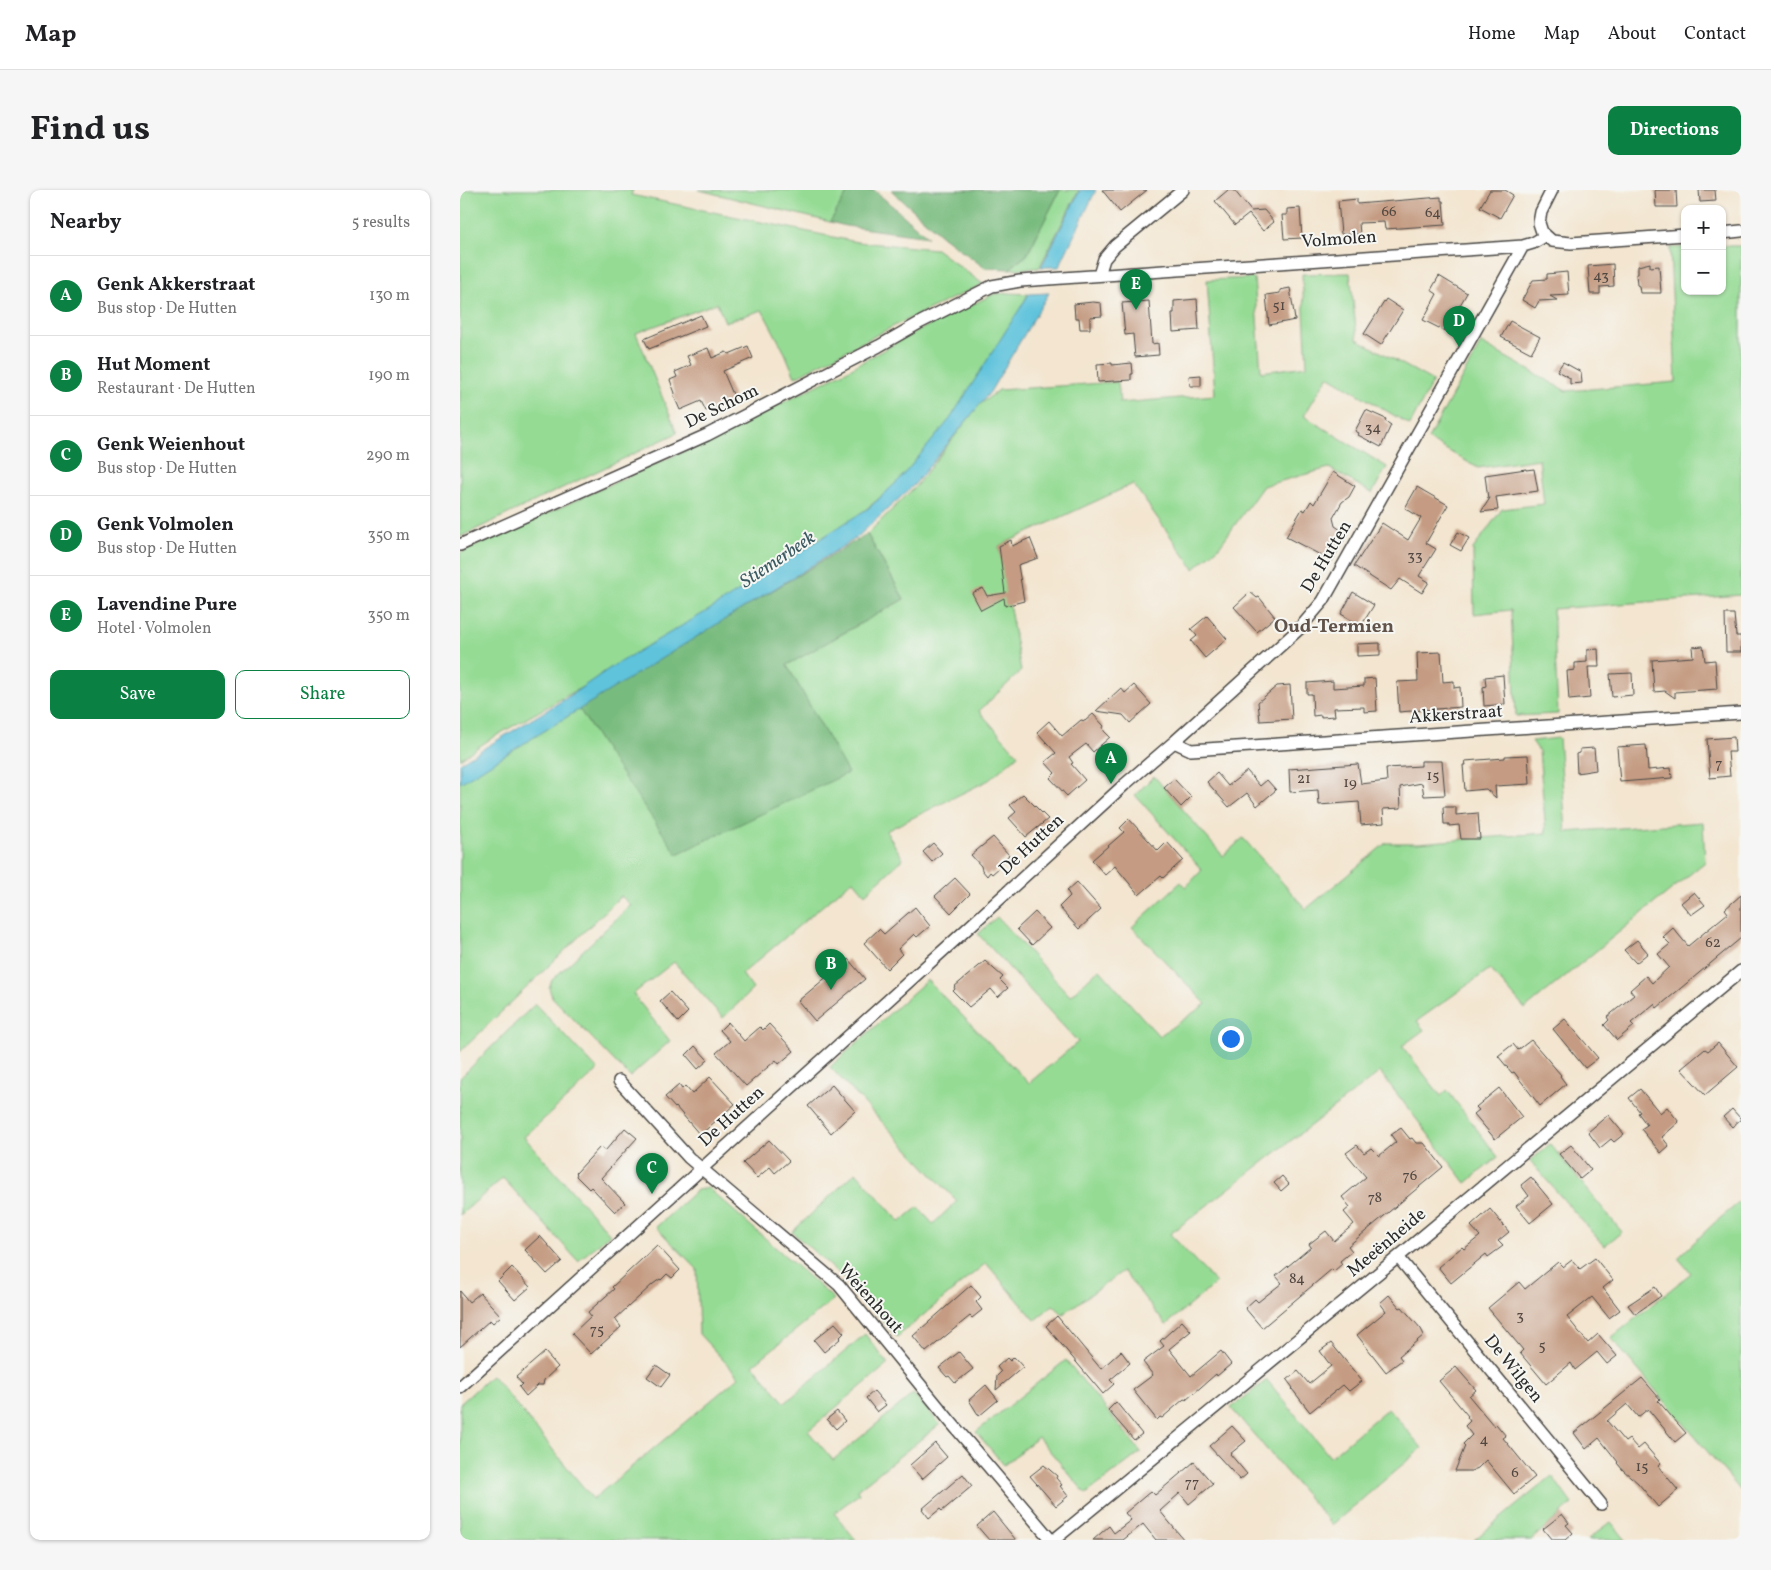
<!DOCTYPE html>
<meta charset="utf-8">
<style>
:root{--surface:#fff;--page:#f6f6f6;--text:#202124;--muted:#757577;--line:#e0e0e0;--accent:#0b8043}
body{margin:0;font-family:Vollkorn,serif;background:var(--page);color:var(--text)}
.controls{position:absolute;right:15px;top:15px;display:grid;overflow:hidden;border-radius:10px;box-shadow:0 1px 4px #0004}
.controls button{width:45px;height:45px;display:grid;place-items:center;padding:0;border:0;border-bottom:1px solid var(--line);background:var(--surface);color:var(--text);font:25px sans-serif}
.you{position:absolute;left:770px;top:848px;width:18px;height:18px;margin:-12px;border:4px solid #fff;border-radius:50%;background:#1a73e8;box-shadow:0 0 0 8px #1a73e833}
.badge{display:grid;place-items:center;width:32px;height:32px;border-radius:50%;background:var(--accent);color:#fff;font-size:16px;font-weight:700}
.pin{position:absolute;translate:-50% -41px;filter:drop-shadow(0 1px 2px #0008)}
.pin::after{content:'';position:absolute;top:26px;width:18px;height:15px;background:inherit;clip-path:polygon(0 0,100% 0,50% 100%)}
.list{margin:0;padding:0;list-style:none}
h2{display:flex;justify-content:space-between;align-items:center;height:65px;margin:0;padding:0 20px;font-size:21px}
h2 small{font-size:16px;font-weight:400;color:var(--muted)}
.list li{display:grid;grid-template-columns:32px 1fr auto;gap:15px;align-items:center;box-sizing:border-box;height:80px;padding:0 20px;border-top:1px solid var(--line)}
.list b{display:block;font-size:19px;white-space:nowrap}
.list p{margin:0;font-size:16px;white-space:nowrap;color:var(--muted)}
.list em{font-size:16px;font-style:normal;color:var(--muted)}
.actions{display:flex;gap:10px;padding:15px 20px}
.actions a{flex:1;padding:11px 0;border:1px solid var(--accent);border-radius:10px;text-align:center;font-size:18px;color:var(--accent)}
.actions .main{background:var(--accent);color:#fff}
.map{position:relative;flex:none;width:1281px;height:1350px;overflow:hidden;border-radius:10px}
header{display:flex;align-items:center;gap:30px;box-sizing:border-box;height:70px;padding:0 25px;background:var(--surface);border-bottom:1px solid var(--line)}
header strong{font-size:24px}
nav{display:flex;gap:28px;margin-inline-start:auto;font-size:18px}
.intro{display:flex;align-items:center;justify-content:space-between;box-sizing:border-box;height:120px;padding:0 30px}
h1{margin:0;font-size:35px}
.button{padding:12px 22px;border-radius:10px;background:var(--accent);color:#fff;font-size:18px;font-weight:700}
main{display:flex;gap:30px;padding:0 30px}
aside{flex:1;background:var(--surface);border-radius:10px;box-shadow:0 1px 4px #0004}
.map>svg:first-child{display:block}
</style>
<header>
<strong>Map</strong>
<nav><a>Home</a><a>Map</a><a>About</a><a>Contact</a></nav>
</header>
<div class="intro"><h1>Find us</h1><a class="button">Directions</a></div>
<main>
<aside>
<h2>Nearby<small>5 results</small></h2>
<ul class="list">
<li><span class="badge">A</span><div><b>Genk Akkerstraat</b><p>Bus stop · De Hutten</p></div><em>130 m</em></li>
<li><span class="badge">B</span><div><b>Hut Moment</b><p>Restaurant · De Hutten</p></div><em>190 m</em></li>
<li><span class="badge">C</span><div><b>Genk Weienhout</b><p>Bus stop · De Hutten</p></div><em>290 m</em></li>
<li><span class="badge">D</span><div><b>Genk Volmolen</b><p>Bus stop · De Hutten</p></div><em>350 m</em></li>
<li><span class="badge">E</span><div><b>Lavendine Pure</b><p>Hotel · Volmolen</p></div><em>350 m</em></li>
</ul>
<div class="actions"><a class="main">Save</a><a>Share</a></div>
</aside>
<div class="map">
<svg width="1281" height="1350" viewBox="0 0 1281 1350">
<rect width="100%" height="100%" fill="#f6f6f2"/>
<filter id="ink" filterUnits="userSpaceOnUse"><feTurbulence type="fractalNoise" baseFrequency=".02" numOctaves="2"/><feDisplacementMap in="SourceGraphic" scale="10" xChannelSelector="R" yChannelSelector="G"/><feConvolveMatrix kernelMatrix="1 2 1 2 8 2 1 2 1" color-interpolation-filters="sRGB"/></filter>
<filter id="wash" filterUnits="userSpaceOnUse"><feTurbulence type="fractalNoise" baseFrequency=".0096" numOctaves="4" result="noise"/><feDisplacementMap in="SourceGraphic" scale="20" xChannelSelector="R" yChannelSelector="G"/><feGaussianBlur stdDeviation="1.12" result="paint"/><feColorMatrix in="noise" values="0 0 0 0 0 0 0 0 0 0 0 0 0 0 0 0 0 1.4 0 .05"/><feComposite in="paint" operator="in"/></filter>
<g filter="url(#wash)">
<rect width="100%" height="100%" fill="#f3e5cf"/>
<path fill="#95db94" stroke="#608360" d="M0,0H173L171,5L397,52L476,59L523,94L442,132L335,187L325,163L302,120L265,132L257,113L176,143L217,243L0,347Z
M239,0H389L370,32Z
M600,0H619L579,78L549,79L567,65Z
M1262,56H1281V405L1093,419L1098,524L1056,526L1051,420L1014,424L1013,359L1042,319L1084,314L1079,269L1018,278L968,249L1021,153L1106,201L1216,192L1210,58L1225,57V101H1262Z
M890,83L897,149L973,191L950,235L868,186L844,226L927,277L912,303L869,278L803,296L759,357L734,379L673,294L539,356L561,481L519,521L558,565L529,590L426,641L443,669L405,704L393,690L282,784L293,799L263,828L214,772L173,804L210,851L170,887L92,807L89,798L92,790L171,715L161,706L0,862V587L118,517L148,564L387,584L327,475L444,409L407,344L456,296L519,215L539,200L658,192L660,213L755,205L747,90L794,88L801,182L847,176L842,84Z
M549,103L568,104L533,175L452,281L404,321L367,348L225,439L32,548L0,569V363L240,254L388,180L455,142L534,104Z
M1099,548L1106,642L1243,632L1245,672L1065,819L1030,779L957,831L964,840L942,856L981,906L987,900L1038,967L1006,993L920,882L710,1044L756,1093L706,1135L663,1081L603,1124L593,1115L575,1130L526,1073L437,1147L395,1100V1098L332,1042L396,982L440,1032L458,1017L473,1034L497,1011L370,877L467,790L569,893L618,852L518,744L537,727L610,806L639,779L699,846L746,814L672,737L721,692L726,697L742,680L675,605L694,586L763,666L783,648L846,719L926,653H958L1086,643L1079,561L1072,551Z
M75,814L138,880L64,947L150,1044L118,1071L43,988L0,1025V888Z
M1090,954L1162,1042L1144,1056L1070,971Z
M248,998L374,1109L293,1175L325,1213L405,1144L428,1174L348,1241L373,1270L453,1204L480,1234L397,1300L399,1304L374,1323L396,1350H0V1214L32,1185L133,1309L279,1187L239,1144L237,1079L196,1037L237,1000Z
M1281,1011V1301L1151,1148L1231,1083L1218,1068L1253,1034Z
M606,1170L681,1262L626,1304L578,1247L544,1275L516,1242Z
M807,1190L870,1267L928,1218L962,1258L872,1335L771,1218Z
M1092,1286L1112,1314L1071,1350H1014Z
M1151,1332L1166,1350H1127Z"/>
<path fill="#78bb7e" stroke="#527354" d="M389,0H414L468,47L386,36L370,32Z
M431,0H600L567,65L549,79L525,78L482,46Z
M407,344L444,409L327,475L388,583L217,664L148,564L118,517Z"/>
<path fill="#5ec3dc" stroke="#447784" d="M620,0H636L599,77H581Z
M589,103L530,202L454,295L395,349L0,593V573L105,509L153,476L254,417L410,317L439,290L490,229L569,104Z"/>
<g id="blocks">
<path fill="#c59c83" d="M642,0H687L660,22Z
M768,0H774L791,21L804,20L814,32L803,41L789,24L775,35L755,11Z
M1030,0H1045L1053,5L1040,28L1020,17Z
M1195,0H1216L1217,17H1196Z
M1239,0H1255L1256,11L1240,12Z
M981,7V11H983L985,35L925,39L924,32L899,33L900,44H881L878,11L897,9V14Z
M840,18L842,48L824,49L822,25H827V19Z
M1190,73V77L1199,76L1201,103H1180L1179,96L1177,95L1176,84H1178V76Z
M1153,74L1154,96L1140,97V104H1130L1128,76Z
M1107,82L1109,105L1090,106L1097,110L1079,111L1075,118L1062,110L1073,90L1087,89V84Z
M979,86L1007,103L985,141L963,130L977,104L971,100Z
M830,98L835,130L809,135L806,105L820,103V100Z
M737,109L739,140L713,142L712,123H714V111Z
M926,109L943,120L921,155L904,144Z
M689,111L692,154L698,153L699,165L675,167L673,144L665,145L662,113Z
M633,112L641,113L642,126L630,127V139H620L619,128H615L614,114Z
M241,125L246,136L189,159L184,149Z
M1050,131L1080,147L1071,163L1041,147Z
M288,156L293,168L263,181L275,209L246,221L241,211L220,220L214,206L215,203L210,190L217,187L215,182L231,175L227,166L248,158L252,168L266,162L269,164Z
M1103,172L1121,182L1122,193L1110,194V188L1097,181Z
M652,173V175L672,173L673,184H671V190L638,192L637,174Z
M741,185V196H730L729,186Z
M906,220L926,229L925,231L931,235L921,257L898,245L899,243L895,241Z
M1066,279V280L1074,279L1078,301L1036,307L1038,320L1021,322L1030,308L1028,309L1025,285Z
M873,282L895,296L889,307L882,312L873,328L875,336L887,344L872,371L826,347L842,319L845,321L851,311L854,314Z
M957,297L988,315L966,353L976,359L959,386L969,392L962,403L940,389L931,400L894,376L922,333L948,350L961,328L945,318Z
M998,342L1009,348L1001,361L990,355Z
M570,348L578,368L558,375L564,411L545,416L544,408L521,420L512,403L523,398L527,406L545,403L539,356L551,350L552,356Z
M790,402L797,408L799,407L815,427L797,442L774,417Z
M893,402L914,415L901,436L881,424Z
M1265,424H1274L1276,446H1281V462H1266Z
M747,426L767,449L745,468L731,451L737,446L731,439Z
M920,453V465L897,466V454Z
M1243,456L1245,471L1255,470L1257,499L1215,502V508L1205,501L1194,502L1192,470L1233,467L1232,457Z
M1138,459L1139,477H1128L1130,508L1109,510L1107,481L1115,480V473L1127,472V460Z
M981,462L983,492L994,491V498L1000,497L1001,517L939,522L937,492L958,491L957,463Z
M1172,483L1173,505L1152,507L1150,484Z
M1043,485L1045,514L1024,516L1023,497L1026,496L1025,487Z
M915,488L917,521L904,522V517L874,518L875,526L861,527V525L853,526L852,504H847V493L873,491V498L904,496V489Z
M674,495L691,514L670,533L663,525L636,521L661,498L665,503Z
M830,495L832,529L800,531L798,512L817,496Z
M633,524L644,536L643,538L644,541L650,547L633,562L626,554L609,567L613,573L611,574L625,590L607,606L590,588L595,583L585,572L596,563L577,542L589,531L602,546L621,530L625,531Z
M1274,547L1275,562H1268L1270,586L1250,588L1247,549Z
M1186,555L1188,580L1211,578L1212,588L1160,592L1157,557Z
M1134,558L1136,580L1117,583L1116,564L1120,563V559Z
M1068,565L1070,594L1035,596L1036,608L1026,599L1005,601L1003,575H1006L1005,571L1045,568V566Z
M961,571H982L985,605L964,606L962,593L940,597L941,618L923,619L924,633L901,635L899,612L859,615L858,600L830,602L829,579L898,574L901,594L927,591L926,578L961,576Z
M787,581L800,596L807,590L816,600L797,616L787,603L769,617L747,592L757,583L768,596Z
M714,589L731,607L721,617L704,598Z
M563,604L588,629L566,647L549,628L556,622L550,615Z
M983,617H996V625L1018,623L1020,649H1001L999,635L989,636V634H984Z
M669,629L698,661L707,652L723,670L703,688L701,686L679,705L655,676L645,685L632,670L664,642L660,638Z
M533,647L549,665L538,675L540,677L532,684L530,682L527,686L522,680L521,676L511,665Z
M473,653L482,663L472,672L463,662Z
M495,688L510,704L491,723L475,706Z
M617,692L641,719L619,739L599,717L610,706L607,701Z
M1234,702L1245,715L1231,725L1221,713Z
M1281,705V748L1197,818L1194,814L1171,833L1174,836L1157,850L1144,835L1149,830L1147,827L1174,805L1170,800L1186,786L1192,793L1209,777L1198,764L1210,754L1203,747L1213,738L1228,756L1268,723L1265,719Z
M455,717L470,736L457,747L454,744L438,759L442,764L427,779L404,753L419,739L424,744Z
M575,722L590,738L572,755L557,739Z
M1177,750L1188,763L1176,773L1164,760Z
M388,769L405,789L355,831L338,811Z
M525,771L543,787L540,790L548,798L538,807L531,799L509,817L493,801L495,799L494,797Z
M210,802L228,822L218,832L200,811Z
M1105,829L1138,868L1125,878L1093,839Z
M268,832L284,851L300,837L303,840L309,834L334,861L319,874L316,870L286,896L256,863L270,851L260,840Z
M1071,850L1101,885L1100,886L1106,894L1080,916L1054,882L1052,883L1038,866L1053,854L1058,860Z
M1258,853L1278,877L1245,905L1221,879L1245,859L1248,861Z
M235,856L248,870L238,879L226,865Z
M250,887L275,914L240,945L216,917L215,918L205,907L219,895L222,899L225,896L232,904Z
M372,895L395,921L371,943L348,916Z
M1039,898L1062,927L1035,949L1014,924L1019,920L1016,917Z
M1180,899L1200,923L1207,917L1219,932L1202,947L1209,956L1201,963L1181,939L1187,935L1178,923L1180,922L1169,908Z
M1272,919L1281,929L1272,937L1263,927Z
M1148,925L1164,944L1154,952L1151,949L1140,958L1128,942Z
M165,938L177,948L141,988L165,1013L155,1022L131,997L129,999L116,986L117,984L116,983L140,957L145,961Z
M941,938L950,949L952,948L956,953H964L983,977L888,1056L892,1061L880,1071L882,1074L874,1081L872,1079L802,1138L785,1118L795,1109L798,1112L822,1093L816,1086L851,1057L849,1054L866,1041L874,1051L894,1034L884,1022L890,1017L882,1007L906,987L886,963L897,955L904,963L911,958L919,966L936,952L931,945Z
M309,950L329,971L315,983L310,977L297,988L283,973Z
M1111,955L1131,980L1120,989L1099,964Z
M822,986L829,994L821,1001L814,993Z
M1071,987L1093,1014L1070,1033L1056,1016L1069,1006L1061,995Z
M1030,1019L1049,1042L1038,1051L1043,1056L1028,1067L1026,1064L991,1093L978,1077L1002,1057L1004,1059L1020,1046L1011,1036Z
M80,1046L102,1071L87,1084L65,1060Z
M197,1055L220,1080L212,1088L207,1084L201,1090L200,1089L193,1094L155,1129L161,1137L131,1164L112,1144L131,1126L128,1122L154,1099L152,1097Z
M1135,1068L1153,1090L1143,1098L1160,1120L1149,1128L1132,1107L1107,1127L1128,1153L1138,1144L1157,1166L1147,1174L1137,1162L1115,1180L1111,1173L1086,1194L1060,1163L1063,1160L1028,1118L1059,1092L1065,1099L1098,1072L1103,1077L1112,1070L1120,1079Z
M52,1077L70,1097L55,1110L38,1091Z
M511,1095L521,1107L516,1112L522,1120L512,1128L510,1126L466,1162L453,1146Z
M1195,1097L1201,1106L1175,1124L1168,1115Z
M0,1101L9,1112L20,1103L41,1126L33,1133L30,1130L0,1157Z
M929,1105L940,1118L942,1117L961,1139L964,1145L939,1166L942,1170L926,1182L897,1145L926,1121L920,1113Z
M597,1126L641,1179L661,1161L670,1173L650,1190L654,1194L643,1204L586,1136Z
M722,1131L731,1141L709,1159L731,1186L761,1161L771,1174L757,1186L756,1184L726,1210L724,1209L702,1228L700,1227L697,1230L673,1200L693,1185L683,1172L704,1156L700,1151Z
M375,1133L384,1143L379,1148L380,1149L364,1162L354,1150Z
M871,1153L902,1191L889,1201L883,1195L850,1222L832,1199L833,1198L827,1190L838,1181L849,1194L871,1176L860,1161Z
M85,1162L98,1177L84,1190L83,1195H78L66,1206L59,1197L62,1194L56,1187Z
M499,1162L513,1179L495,1193L489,1186L487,1187L479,1178Z
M554,1167L563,1177L536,1200L537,1186L541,1182L537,1177L547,1168L550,1171Z
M196,1175L210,1185L201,1197L187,1187Z
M996,1177L1016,1200L1009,1206L1034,1236L1036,1234L1046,1246L1043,1248L1075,1287L1054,1304L1026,1270L1018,1278L1011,1281H995L1005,1256L1003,1254L1012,1245L1005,1236L1010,1231L1007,1227L1008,1226L979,1191Z
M1182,1188L1200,1209L1198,1211L1226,1243L1215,1252L1188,1219L1178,1227L1167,1214L1147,1231L1165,1252L1169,1249L1178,1259L1184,1254L1201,1274L1198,1276L1218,1300L1198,1317L1178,1293L1163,1280L1157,1273L1158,1272L1139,1248L1126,1259L1114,1243Z
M526,1195L538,1210L519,1226L509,1210Z
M414,1201L426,1215L417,1222L406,1208Z
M656,1212L682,1244L674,1250L648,1220Z
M377,1221L385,1231L376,1239L367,1229Z
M772,1236L786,1251L770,1264L787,1284L780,1290L749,1256Z
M475,1253L487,1267L462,1289L450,1275Z
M734,1272L753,1294L729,1314L720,1303L700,1321L724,1350H696L683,1334L663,1350H633L649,1336L654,1343L671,1330L665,1323L691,1301L695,1305Z
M584,1275L597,1286L596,1288L602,1295L600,1296L608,1306L596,1316L570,1286Z
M503,1284L512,1296L482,1321L480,1319L469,1328L462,1319Z
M533,1322L556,1350H529L517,1336Z
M1102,1324L1109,1333L1106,1335L1113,1343L1105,1350H1092L1083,1339Z"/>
</g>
</g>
<g filter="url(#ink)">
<use href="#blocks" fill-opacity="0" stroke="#494744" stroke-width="1"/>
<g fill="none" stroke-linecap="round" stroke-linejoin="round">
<defs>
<path id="minor" d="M1092,0L1081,22L1079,33L1082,42L1092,51L1111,53L1225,45
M1262,43L1281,41
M639,85L644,69L655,56L723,0
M0,355L247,245L419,156L461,132L532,96L560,91L1063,56L1073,53L1085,46
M714,552L731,560L1281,523
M159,891L229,968L379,1095L489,1230L591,1350
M938,1067L1141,1314
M0,1197L496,749L664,595L714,552L839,439L863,411L1063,56
M594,1350L938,1067L1281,781"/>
</defs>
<use href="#minor" stroke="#494744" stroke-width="14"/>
<use href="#minor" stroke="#fff" stroke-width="11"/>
</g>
</g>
<g text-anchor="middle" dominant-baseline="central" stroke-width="4" stroke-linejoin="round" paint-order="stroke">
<g font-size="15" fill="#524741">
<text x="929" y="22">66</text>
<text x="973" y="23">64</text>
<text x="1141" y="86">43</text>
<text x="819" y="116">51</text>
<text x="913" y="238">34</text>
<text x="955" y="366">33</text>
<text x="1259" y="574">7</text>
<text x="973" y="586">15</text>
<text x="844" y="589">21</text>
<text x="890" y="593">19</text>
<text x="1253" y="753">62</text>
<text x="950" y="986">76</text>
<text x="915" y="1008">78</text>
<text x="837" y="1089">84</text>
<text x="1060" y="1126">3</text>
<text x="137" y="1140">75</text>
<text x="1082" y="1156">5</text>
<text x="1024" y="1250">4</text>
<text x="1182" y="1277">15</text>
<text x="1055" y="1283">6</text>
<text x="732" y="1293">77</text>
</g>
<g font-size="18" fill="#2b2b2b" stroke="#f6f6f2">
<text transform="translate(879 50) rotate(-4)">Volmolen</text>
<text transform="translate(262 217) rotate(-26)">De Schom</text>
<text transform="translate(867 367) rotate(-59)">De Hutten</text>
<text transform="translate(996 525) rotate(-4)">Akkerstraat</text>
<text transform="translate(572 655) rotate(-43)">De Hutten</text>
<text transform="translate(272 927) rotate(-42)">De Hutten</text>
<text transform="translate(927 1053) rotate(-40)">Meeënheide</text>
<text transform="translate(410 1109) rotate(48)">Weienhout</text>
<text transform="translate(1053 1179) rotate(51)">De Wilgen</text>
</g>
<g font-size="19" font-style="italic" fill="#3a5960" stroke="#f6f6f2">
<text transform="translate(318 370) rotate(-34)">Stiemerbeek</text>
</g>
<g font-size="19" font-weight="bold" fill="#61534a" stroke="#f6f6f2">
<text x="874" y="437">Oud-Termien</text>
</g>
</g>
</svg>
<div class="controls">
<button>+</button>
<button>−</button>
</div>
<div class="you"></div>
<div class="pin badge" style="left:651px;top:594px">A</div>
<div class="pin badge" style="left:371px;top:800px">B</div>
<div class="pin badge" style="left:192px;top:1004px">C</div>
<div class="pin badge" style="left:999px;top:157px">D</div>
<div class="pin badge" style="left:676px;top:120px">E</div>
</div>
</main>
